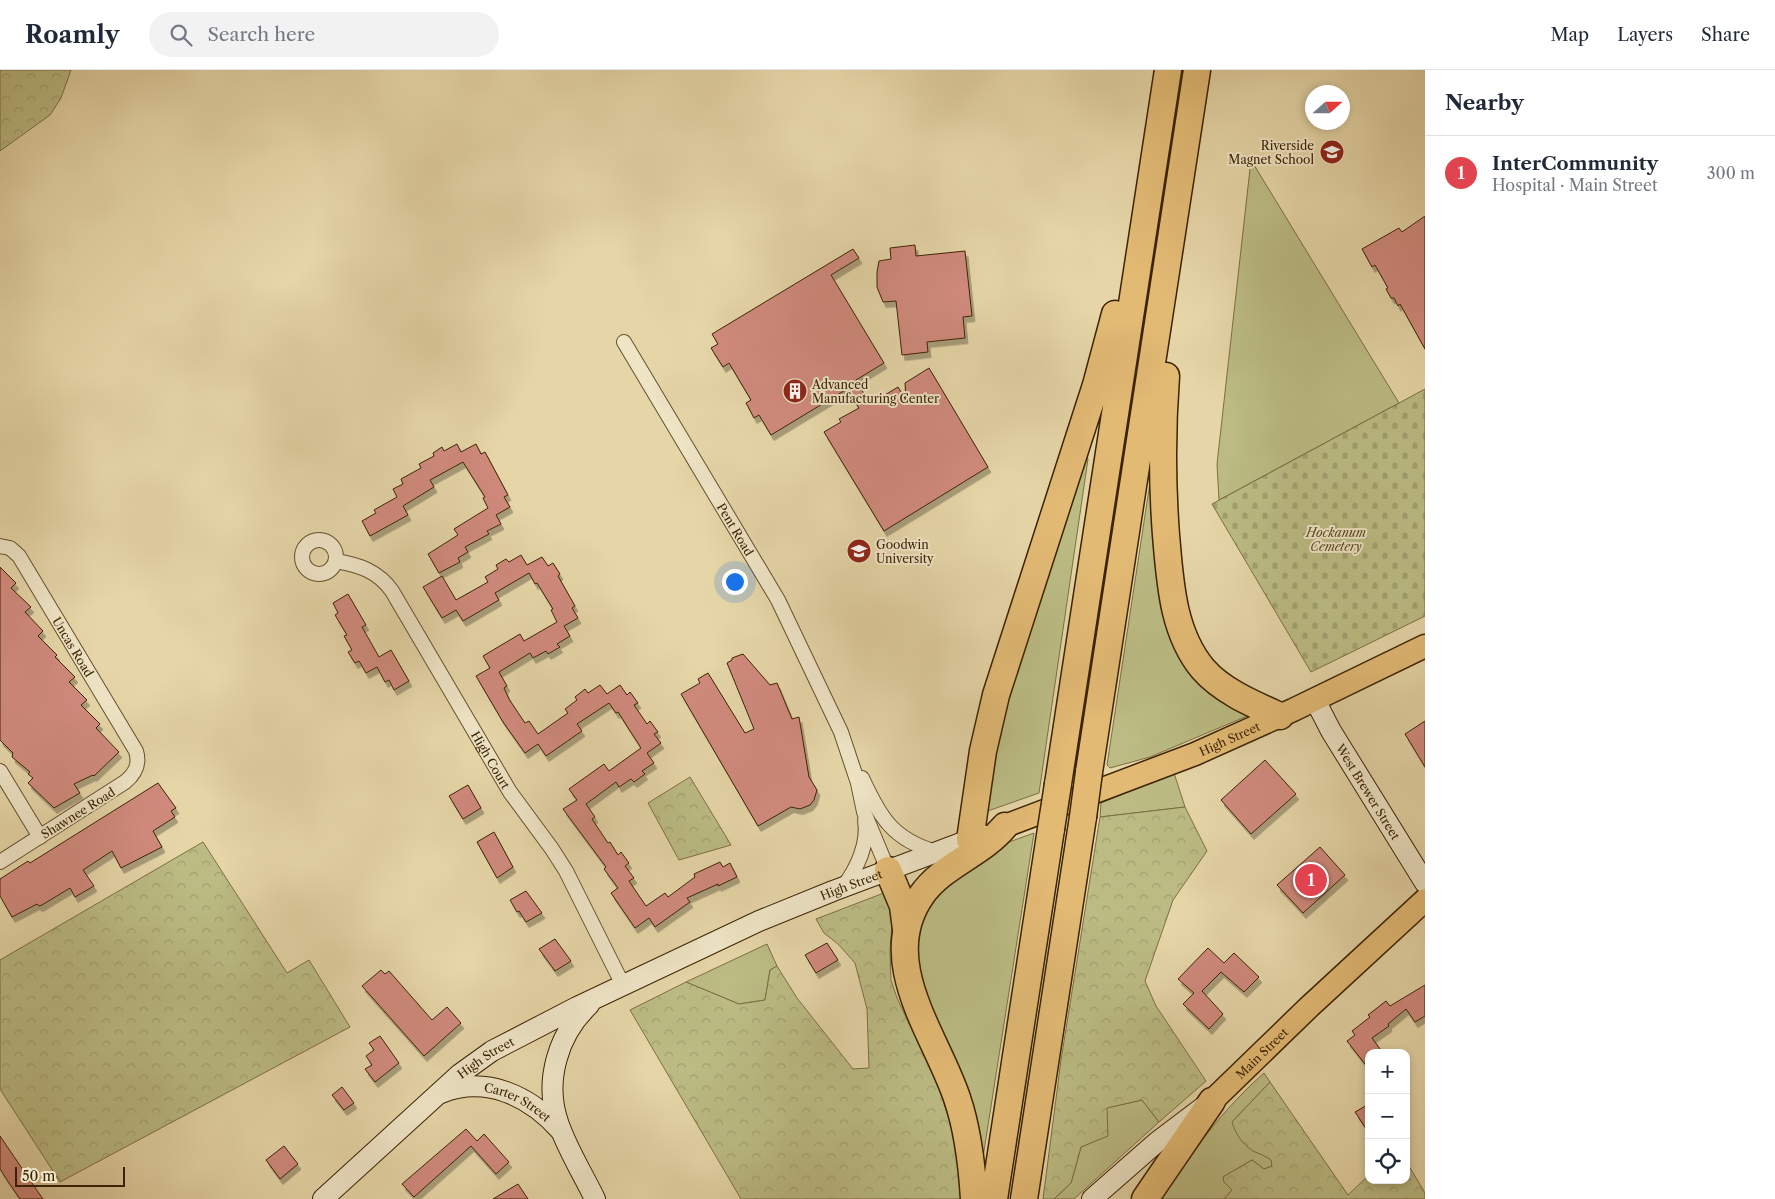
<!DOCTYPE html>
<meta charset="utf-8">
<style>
:root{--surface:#fff;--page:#f2f2f3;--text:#1f2937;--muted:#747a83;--line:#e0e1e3;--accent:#1a73e8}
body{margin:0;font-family:"Libre Caslon Text",serif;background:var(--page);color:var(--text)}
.controls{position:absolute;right:15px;bottom:15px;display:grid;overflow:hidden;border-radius:10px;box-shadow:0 2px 8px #0003}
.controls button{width:45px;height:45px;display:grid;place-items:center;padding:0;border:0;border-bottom:1px solid var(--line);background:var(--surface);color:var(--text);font:25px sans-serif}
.compass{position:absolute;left:1305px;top:15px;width:45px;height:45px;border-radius:50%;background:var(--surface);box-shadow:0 2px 8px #0003;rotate:69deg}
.scale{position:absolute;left:15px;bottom:12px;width:110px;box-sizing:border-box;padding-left:5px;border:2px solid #3c2302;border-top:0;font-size:14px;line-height:18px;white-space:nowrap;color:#3c2302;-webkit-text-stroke:4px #eee4c6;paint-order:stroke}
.you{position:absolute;left:734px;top:511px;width:18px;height:18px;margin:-12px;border:4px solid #fff;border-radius:50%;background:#1a73e8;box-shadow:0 0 0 8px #1a73e833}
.badge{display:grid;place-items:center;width:32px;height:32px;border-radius:50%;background:var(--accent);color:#fff;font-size:16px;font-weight:700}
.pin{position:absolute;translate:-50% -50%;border:2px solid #fff;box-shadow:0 1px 5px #0006}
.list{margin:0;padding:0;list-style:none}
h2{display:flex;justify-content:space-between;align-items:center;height:65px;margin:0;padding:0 20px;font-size:21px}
h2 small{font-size:16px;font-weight:400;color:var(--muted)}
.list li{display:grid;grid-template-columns:32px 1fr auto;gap:15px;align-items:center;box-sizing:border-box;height:75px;padding:0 20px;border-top:1px solid var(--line)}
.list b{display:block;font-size:19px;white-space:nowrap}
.list p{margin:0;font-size:16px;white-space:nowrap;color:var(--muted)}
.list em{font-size:16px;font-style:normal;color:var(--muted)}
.icon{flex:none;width:28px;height:28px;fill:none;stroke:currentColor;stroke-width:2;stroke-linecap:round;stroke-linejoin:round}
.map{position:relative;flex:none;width:1425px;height:1129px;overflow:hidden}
header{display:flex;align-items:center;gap:30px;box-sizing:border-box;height:70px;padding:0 25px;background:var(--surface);border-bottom:1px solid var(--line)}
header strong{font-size:24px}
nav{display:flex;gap:28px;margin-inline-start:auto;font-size:18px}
.search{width:350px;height:45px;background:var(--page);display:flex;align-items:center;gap:12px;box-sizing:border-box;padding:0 18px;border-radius:28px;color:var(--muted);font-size:19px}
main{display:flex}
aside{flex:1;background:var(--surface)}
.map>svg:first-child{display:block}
</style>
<header>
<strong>Roamly</strong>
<div class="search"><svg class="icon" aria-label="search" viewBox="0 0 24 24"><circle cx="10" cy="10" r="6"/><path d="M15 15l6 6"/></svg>Search here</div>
<nav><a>Map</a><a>Layers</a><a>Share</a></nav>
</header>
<main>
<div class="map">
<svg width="1425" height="1129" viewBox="0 0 1425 1129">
<defs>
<pattern id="forest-crowns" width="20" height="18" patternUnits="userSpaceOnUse" patternTransform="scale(1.25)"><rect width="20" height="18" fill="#bbbb83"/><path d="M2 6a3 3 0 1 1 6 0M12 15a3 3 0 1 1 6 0" fill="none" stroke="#a2a070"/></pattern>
<pattern id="cemetery-stones" width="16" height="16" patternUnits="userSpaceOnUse" patternTransform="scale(1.25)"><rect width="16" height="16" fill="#bbbb83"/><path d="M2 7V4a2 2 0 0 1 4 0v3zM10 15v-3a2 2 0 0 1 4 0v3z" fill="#a2a070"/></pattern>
<filter id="shadow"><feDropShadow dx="3" dy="5.5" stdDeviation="0" flood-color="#0004"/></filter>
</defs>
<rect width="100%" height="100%" fill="#e5d5a7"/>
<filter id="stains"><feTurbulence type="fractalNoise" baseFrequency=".004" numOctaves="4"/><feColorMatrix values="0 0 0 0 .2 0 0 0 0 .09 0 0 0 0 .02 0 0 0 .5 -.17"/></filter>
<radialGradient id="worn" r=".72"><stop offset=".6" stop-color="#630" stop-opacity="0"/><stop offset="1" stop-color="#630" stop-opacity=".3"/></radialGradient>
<path fill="#bbbb83" stroke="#7c6f42" d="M1251,90L1399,333L1219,430L1217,394Z
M1087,386L1088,389L1039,723L982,743L998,634L1084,387Z
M1151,406L1170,551L1252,644L1150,687L1110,698L1107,695Z
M1174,703L1185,737L1100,747L1101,733Z
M1034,763L981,1100L923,921L916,897L919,855L934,827L998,776Z
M767,874L777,896L770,900L765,930L739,934L686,912Z
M1264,1003L1270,1012L1232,1052L1253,1081L1262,1084L1272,1090V1096L1264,1099L1252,1090L1223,1107L1224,1112L1232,1120L1224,1129H1159C1190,1084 1223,1039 1264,1003Z
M1142,1030L1159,1052L1074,1129H1054L1071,1113L1081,1077L1107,1066L1106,1038Z"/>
<path fill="url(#forest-crowns)" stroke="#7c6f42" d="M0,0H71L61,28L50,45L0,81Z
M690,707L731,775L679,790L648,733Z
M1185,737L1207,781L1173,830L1145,911L1156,936L1206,1011L1159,1052L1142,1030L1107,1038L1108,1066L1081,1077L1071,1113L1054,1129H1043L1061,990L1100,747Z
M203,772L287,903L309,890L350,957L60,1112L0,1019V890Z
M889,821L892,852L890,881L891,910L897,928L938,1015L962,1090L964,1129H741L630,940L686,912L739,934L765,930L770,900L777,896L797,928L853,999L869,998L867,939L855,893L838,874L824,863L816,849Z
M1270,1012L1348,1125L1369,1105V1110H1406V1091L1425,1123V1129H1224L1232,1120L1224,1112L1223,1107L1252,1090L1264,1099L1272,1096L1271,1090C1266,1086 1259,1084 1253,1081C1243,1075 1235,1063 1232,1052Z"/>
<path fill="url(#cemetery-stones)" stroke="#7c6f42" d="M1425,319V546L1311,602L1212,434Z"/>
<path fill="#d08a7d" stroke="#3c2302" filter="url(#shadow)" d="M1425,146V279L1400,234L1398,236L1394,228H1391L1386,219L1388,218L1375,195L1372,197L1362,179L1399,158L1402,162Z
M915,175L916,186L965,181L972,246L963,247L965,268L927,272L928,282L902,285L896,231L883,232L877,217V202L879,191L891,189L890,178Z
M853,179L859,188L831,205L884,293L856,310L870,334L898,317L906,330L905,313L929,298L988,397L884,461L824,362L841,352L839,349L859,338L847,319L771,365L759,345L754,348L746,333L751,330L729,293L723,297L711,278L718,274L712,264Z
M457,374L461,382L476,374L481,384L485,382L508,425L504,427L510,437L496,445L501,454L487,461L489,464L465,477L468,482L458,488L460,492L439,503L428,484L458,465L454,459L488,438L483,428L485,427L463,392L430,410L434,417L403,436L408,445L370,466L362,451L376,443L374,440L397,427L393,419L403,414L401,409L421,398L419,394L434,386L433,383L442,377L444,381Z
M521,485L527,495L542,487L548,496L553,493L560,504L558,506L575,536L572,538L578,548L564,556L570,566L557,574L560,577L548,584L546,581L533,588L530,583L499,602L507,616L504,618L509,629L525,653L529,651L538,664L568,643L565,639L577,630L575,627L585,619L588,623L600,615L607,624L620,615L627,625L630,622L638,633L634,635L647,654L650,651L658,662L654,664L661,673L647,683L654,693L642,701L645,704L634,712L631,709L619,717L616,712L586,734L595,747L592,749L608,773L610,772L618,785L621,782L629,793L625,796L634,808L629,811L646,836L665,823L668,827L695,807L694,804L720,792L723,797L730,793L737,807L718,816V814L687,828L690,832L655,857L649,848L635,858L611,823L618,818L604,799L606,797L563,739L577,730L569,719L604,694L609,701L641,678L618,642L616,643L609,633L577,654L582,661L546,686L538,674L525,683L503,652L476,606L490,598L483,586L520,564L524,571L557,552L551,540L553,539L537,513L535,514L529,503L495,523L499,530L463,551L456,540L442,548L423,517L442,506L456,530L488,512L485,507L498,499L496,495L506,489L509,492Z
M0,497L16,513L11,518L31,537L25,542L43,561L38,566L57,585L55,587L75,607L69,612L87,630L81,635L100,654L96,658L119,682L94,706L93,705L74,714L80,723L54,738L28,713L33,708L28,704L30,702L12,687L13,683L0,670Z
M348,524L366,555L362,557L379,587L391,580L409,611L394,620L389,610L385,612L377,597L366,603L359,591L355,593L348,582L352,580L344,566L347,565L335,545L338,543L333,533Z
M743,584L770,615L777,613L792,649L799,647L809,707L817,720L814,730L810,735L800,739L791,737L758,756L681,624L700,613L698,609L708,603L745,663L754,659L727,593L732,590V588Z
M1425,651V697L1405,664Z
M1265,690L1296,724L1251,764L1221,730Z
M158,713L176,738L171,741L175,747L153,761L162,777L121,798L112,781L83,800L94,816L75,827L70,818L42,835L39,836L37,834L12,847L0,826V809L28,791L30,793Z
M468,715L481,738L463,749L449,726Z
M494,762L513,797L497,808L477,772Z
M1320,777L1345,805L1303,843L1277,815Z
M526,821L542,843L526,852L519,841L517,842L510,830Z
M555,869L571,891L555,901L539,879Z
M827,873L838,890L816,903L805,885Z
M1208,878L1224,893L1234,883L1259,907L1244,922L1221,902L1202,921L1223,944L1209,959L1183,934L1194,923L1178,909Z
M381,900L385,904L389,901L432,950L447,937L461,953L424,986L362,916Z
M1425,915V946L1415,952L1406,939L1388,954L1389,956L1372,968L1383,983H1369V999L1347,971L1355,965L1352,961L1370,947L1368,945L1386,931L1390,936Z
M380,966L399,993L375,1012L365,999L372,995L366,986L374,980L369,973Z
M342,1017L354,1033L344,1040L332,1025Z
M1369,1034V1063L1355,1042Z
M466,1059L477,1071L484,1064L509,1092L496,1104L471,1076L414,1127L402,1114Z
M0,1066L32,1113L43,1129H20L7,1110L0,1099Z
M284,1076L298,1094L280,1109L266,1090Z
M518,1114L528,1129H493Z"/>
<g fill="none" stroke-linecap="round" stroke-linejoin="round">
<defs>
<g id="street">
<path id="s1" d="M624,272L778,530L841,662L858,713L864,742L888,800"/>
<circle cx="319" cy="487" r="17"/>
<path id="s2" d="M0,476L10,478L19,486L136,681C140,694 136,703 125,712L0,792"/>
<path id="s3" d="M336,491C359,495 378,501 392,521L510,722L552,779L566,801L623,915"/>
<path d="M0,701L40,767"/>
<path d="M862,708C880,747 892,769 936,782"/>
<path d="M843,817C857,799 869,773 865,750"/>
</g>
<g id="secondary">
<path id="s4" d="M1315,630L1331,661L1425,813"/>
<path d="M589,935C558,964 544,1011 558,1052C567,1079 583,1104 595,1129"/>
<path id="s5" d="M441,1023C486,1005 530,1026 560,1060"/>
<path id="s6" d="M323,1129L460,1004L492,981L577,937L759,851L833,821L982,765"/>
<path d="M1092,1129L1157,1072L1202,1038"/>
</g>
<g id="primary">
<path id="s7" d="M1005,756L1195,684L1293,640L1425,576"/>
<path id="s8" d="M1212,1031L1309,937L1425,830"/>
</g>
<path id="highway" d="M1166,306C1162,359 1162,412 1166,465C1170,510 1172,562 1203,599C1222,621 1253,634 1280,646
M1089,702L1197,0
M1058,714L1168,0
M970,770L983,681L996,625L1096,315L1115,244
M888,800L903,836L906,859
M974,1129C972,1096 968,1060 957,1028C936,965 876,892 921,826C942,795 981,785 1005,756
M994,1129L1051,759
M1024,1129L1083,747
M1145,1129L1212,1031"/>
</defs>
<use href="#street" stroke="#66502b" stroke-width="16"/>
<use href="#secondary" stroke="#3c2302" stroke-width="22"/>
<use href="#primary" stroke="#3c2302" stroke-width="25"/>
<use href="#highway" stroke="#3c2302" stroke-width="29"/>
<use href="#street" stroke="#eee4c6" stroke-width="14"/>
<use href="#secondary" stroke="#eee4c6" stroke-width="20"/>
<use href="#primary" stroke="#e2ba74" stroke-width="22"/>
<use href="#highway" stroke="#e2ba74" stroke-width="26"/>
<defs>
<path id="highway-bridge" d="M1083,747L1089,702
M1051,759L1058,714"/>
</defs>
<use href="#highway-bridge" stroke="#3c2302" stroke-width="29" stroke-linecap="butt"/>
<use href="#highway-bridge" stroke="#e2ba74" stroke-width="26"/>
</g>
<defs>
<symbol id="school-disc" viewBox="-11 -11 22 22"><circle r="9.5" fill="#8f2418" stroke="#eee4c6"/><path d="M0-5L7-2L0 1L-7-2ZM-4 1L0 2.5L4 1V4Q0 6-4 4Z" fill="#fff"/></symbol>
<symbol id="building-disc" viewBox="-11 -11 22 22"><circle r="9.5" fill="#8f2418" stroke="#eee4c6"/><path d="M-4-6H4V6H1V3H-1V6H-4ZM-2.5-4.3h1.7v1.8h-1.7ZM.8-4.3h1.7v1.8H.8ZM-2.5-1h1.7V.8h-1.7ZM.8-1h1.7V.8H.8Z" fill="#fff"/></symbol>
<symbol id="university-disc" viewBox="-11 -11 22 22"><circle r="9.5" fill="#8f2418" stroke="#eee4c6"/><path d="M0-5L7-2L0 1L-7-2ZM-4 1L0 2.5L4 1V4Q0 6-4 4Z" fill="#fff"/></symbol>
</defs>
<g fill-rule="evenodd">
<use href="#school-disc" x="1318" y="68" width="28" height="28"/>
<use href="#building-disc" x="781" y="307" width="28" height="28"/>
<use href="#university-disc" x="845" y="467" width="28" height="28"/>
</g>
<g text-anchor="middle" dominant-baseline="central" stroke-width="4" stroke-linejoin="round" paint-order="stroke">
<g font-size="12" fill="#3c2302" stroke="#eee4c6" text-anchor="start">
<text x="1314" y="75" text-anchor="end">Riverside<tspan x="1314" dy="14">Magnet School</tspan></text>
<text x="812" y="314">Advanced<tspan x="812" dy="14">Manufacturing Center</tspan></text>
<text x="876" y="474">Goodwin<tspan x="876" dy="14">University</tspan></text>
</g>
<g font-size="12" fill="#3c2302" stroke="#eee4c6">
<text stroke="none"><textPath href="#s1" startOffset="218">Pent Road</textPath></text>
<text stroke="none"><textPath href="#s2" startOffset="128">Uncas Road</textPath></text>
<text stroke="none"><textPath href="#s7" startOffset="241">High Street</textPath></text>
<text stroke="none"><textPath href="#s3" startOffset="261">High Court</textPath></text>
<text stroke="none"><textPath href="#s4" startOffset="106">West Brewer Street</textPath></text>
<text transform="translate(78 743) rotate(-32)">Shawnee Road</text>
<text stroke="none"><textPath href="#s6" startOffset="621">High Street</textPath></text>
<text stroke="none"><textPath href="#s8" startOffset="69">Main Street</textPath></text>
<text stroke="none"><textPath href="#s6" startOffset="216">High Street</textPath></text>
<text stroke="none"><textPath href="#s5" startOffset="81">Carter Street</textPath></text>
</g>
<g font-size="12" font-style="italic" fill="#5c4922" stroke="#eee4c6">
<text x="1336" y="462">Hockanum<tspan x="1336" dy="14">Cemetery</tspan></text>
</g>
</g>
<rect width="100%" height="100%" filter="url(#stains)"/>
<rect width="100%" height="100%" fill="url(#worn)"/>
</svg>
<div class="controls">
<button>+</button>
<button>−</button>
<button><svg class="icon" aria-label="locate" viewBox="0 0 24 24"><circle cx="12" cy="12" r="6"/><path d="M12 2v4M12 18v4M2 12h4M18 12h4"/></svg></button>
</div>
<svg class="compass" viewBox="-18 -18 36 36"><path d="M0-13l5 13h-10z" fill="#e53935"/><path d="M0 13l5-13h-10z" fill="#747a83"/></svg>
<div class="scale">50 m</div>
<div class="you"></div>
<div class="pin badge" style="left:1311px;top:810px;background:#e0444e">1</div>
</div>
<aside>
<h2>Nearby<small></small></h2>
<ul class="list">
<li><span class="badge" style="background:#e0444e">1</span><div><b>InterCommunity</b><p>Hospital · Main Street</p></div><em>300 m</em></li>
</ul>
</aside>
</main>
